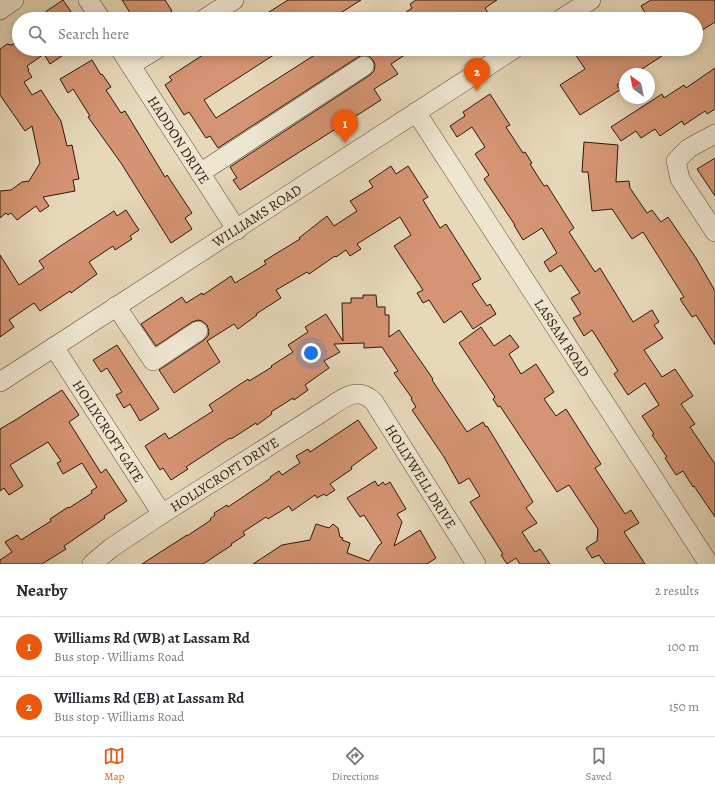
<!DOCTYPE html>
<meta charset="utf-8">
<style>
:root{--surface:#fff;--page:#f7f7f7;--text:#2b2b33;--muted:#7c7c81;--line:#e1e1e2;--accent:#ea580c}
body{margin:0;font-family:Alegreya,serif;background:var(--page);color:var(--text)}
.compass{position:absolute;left:619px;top:68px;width:36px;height:36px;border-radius:50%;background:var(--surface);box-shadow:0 2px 10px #0003;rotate:327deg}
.you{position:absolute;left:311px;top:353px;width:14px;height:14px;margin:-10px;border:3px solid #fff;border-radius:50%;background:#1a73e8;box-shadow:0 0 0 6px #1a73e833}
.badge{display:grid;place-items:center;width:26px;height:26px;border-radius:50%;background:var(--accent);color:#fff;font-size:13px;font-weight:700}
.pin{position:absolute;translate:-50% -33px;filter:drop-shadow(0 1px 2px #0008)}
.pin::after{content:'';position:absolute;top:21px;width:14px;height:12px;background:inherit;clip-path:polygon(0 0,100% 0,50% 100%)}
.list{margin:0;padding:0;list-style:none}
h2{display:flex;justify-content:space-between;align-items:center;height:52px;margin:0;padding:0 16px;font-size:17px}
h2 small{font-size:13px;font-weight:400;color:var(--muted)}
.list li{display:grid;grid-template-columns:26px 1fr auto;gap:12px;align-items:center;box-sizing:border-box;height:60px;padding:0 16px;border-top:1px solid var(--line)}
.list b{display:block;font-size:15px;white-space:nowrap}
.list p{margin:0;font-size:13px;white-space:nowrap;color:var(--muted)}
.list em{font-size:13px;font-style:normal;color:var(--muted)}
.icon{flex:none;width:22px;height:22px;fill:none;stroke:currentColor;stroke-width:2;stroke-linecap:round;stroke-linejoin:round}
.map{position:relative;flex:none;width:715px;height:564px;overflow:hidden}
.search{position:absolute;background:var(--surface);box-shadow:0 2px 10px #0003;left:12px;right:12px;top:12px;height:44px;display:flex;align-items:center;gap:10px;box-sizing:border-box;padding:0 14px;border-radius:22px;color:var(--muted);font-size:15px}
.sheet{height:172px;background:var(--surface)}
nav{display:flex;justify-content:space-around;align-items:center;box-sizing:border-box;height:56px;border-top:1px solid var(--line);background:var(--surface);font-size:11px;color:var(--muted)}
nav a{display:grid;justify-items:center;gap:2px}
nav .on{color:var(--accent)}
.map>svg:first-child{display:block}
</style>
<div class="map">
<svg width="715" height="564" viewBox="0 0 715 564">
<rect width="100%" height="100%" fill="#e7d8ba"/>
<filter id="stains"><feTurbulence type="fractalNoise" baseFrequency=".005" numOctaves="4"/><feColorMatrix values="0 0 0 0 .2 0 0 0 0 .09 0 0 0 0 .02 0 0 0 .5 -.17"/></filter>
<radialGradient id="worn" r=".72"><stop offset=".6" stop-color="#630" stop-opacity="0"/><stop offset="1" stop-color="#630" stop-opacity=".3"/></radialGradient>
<path fill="#d59473" stroke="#2b1706" d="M63,0L76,19H35Z
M122,0H165L172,11L160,19H134Z
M288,0H361L331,19H258Z
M416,0H497L485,8L492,19H396L412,8L410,4Z
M651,0H715V22L696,34V19H649L641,6Z
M19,40V49H72L50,64L44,54L27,66L29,70L28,71L32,77L24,82L32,95L41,90L61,121L67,146L72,145L79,179L73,180L75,191L43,197L49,206L40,212L36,206L17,220L11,213L8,215L6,213L0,218V191L11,190L22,182L29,181L40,163L32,126L25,131L0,95V49L7,44L12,45Z
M212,49H283L204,100L216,118L324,49H414L391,64L398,74L374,89L381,100L240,190L233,180L237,178L230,167L370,75L374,71L375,65L373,60L369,56L363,55L358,57L218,148L210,136L206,138L189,112L184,115L165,85L172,80L169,77Z
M572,49H657L662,56L634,74H625V80L617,85L620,90L580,115L560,85L585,69Z
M92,60L101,75L102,74L111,87L106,90L121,113L125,111L165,177L167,175L192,213L185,218L192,229L171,243L121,163L88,117L90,116L73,89L68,93L60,79Z
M715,68V109L707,114L705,111L684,125L682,121L660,136L655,129L641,138L636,131L621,141L611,127L662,94L664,98L684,85L686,88Z
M490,94L510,125L506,127L523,153L525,152L532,163L530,164L544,186L547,185L574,228L569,232L595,272L600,268L633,322L652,310L659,322L654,325L663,338L644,350L662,377L675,369L693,396L681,404L695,424L690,427L715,464V517L694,486L693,487L683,471L676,475L665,458L667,457L652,435L654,434L642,416L659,405L645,383L628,395L614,374L618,371L592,330L584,336L573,318L581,314L571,298L580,293L561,265L550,272L544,262L557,253L542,228L523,240L514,225H515L484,179L489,175L475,154L485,147L472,127L457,137L450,126L465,116L463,112Z
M584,142L618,145L616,182L629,181L630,188L647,213L652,210L661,222L668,217L696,258L715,291V345L696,315L692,317L680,299L684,297L643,232L632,239L612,209L592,211L588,172H582Z
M715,158V196L697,169Z
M391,166L396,174L408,166L428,197L423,200L440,228L446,224L481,279L472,284L487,306L490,304L496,314L473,329L461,311L444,323L429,300L423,303L417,293L423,290L394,246L411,235L400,217L357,244L361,249L350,256L346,250L336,257L335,256L309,274L307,272L276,290L281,298L256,314L257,315L238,329L234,324L207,341L220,362L174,393L159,370L204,340L208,336L209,331L207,325L202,321L198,320L192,322L156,346L141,324L182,297L186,303L202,293L203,295L231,276L235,283L266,264L264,261L300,239L299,238L327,216L334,226L357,211L350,201L373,187L369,181Z
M126,210L139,230L130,236L132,239L115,250L113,246L89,262L97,274L71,293L70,291L40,311L34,303L9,320L14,327L0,337V255L19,285L44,268L39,261L62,245L114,211L117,216Z
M363,295H376L377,307H385V315H389V337L399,330L433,379L432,380L467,432L483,422L486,427L487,426L533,502L526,508L537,523L522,532L535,552L540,549L550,564H520L516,558L507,564L501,555L503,554L470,502L480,496L469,478L459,484L444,457L412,410L416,407L411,399L412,398L394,373L398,371L382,347L364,348V343L334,344L340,352L324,361L329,368L305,385L308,390L294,400L293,398L271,412L272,414L257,425L256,423L231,439L230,438L186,467L188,469L171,480L163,468L160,470L145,446L165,433L169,439L213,411L209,405L248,379L249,381L272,367L271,366L293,352L288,345L308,332L305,327L326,314L343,341L342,303H351V298H363Z
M481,327L494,346L510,335L519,347L509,354L521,374L536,364L554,392L544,399L556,416L566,409L601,464L595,468L625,514L631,510L639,523L624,532L645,564H605L599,555L592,558L586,548L597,541L598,529L569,485L557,492L500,406L498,407L493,399L495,397L459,343Z
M117,345L159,409L140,421L130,404L124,408L116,395L122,392L107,368L101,372L93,360Z
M62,390L79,415L69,422L101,473L106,469L127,501L104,516L105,518L64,546L66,549L42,564H0V560L12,552L5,542L17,535L21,540L51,521L50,519L68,507L69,508L92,493L91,491L97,487L82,463L63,474L57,463L61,461L48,442L10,465L23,486L9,495L4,488L0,491V429L17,419Z
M358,420L377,448L351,467L352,469L330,484L335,490L326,496L324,494L317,498L315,495L292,511L289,506L268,519L266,517L243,532L245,535L231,544L232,545L203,564H142L187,535V536L211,520L210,519L215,515L214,513L227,505L228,507L271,478L270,477L279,471L282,475L300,463L296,456L308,449L310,452Z
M375,481L378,486L383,482L385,485L390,482L406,509L397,514L402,522L394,546L420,530L436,558L427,564H253L282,545L310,540L316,524L329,528L333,524L338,528L340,537L343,538L342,540L350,543L347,553L369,561L379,545L382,543L364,515L360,517L347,498Z"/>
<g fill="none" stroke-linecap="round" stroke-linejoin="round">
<defs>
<g id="minor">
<path d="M88,0L101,19"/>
<path d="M0,10L14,0"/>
<path d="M204,19L234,0"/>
<path d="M561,19L591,0"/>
<path id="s1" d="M120,49L237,230"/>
<path d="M131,65L157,49"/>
<path id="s2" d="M416,112L709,564"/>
<path d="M715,134L689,148L676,161L680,179L715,232"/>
<path d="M200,173L364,66"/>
<path d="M116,306L153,361L198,331"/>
<path id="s3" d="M54,347L162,514"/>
<path id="s4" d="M0,382L514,49"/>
<path id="s5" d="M92,564L111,548L162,514L330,407C344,397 359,386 374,402L476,564"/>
</g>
</defs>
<use href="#minor" stroke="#5a4733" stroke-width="20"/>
<use href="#minor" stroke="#efe6d2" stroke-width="19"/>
</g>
<g text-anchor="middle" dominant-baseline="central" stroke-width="3.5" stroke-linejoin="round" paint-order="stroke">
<g font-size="14" fill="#2b1706" stroke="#efe6d2">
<text stroke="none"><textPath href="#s1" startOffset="108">HADDON DRIVE</textPath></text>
<text stroke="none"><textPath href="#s4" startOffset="306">WILLIAMS ROAD</textPath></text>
<text stroke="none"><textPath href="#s2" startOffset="269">LASSAM ROAD</textPath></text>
<text stroke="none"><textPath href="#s3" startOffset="100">HOLLYCROFT GATE</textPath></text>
<text stroke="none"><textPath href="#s5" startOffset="160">HOLLYCROFT DRIVE</textPath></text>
<text stroke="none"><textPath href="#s5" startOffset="423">HOLLYWELL DRIVE</textPath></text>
</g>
</g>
<rect width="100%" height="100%" filter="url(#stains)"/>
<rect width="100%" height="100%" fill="url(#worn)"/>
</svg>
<svg class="compass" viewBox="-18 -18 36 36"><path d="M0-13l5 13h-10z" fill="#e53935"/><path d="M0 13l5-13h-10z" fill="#7c7c81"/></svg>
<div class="you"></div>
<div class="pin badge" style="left:345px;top:143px">1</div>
<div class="pin badge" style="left:477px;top:91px">2</div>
<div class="search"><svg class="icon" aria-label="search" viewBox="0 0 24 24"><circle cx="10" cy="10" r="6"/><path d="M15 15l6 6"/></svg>Search here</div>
</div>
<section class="sheet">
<h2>Nearby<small>2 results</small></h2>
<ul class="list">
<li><span class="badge">1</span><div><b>Williams Rd (WB) at Lassam Rd</b><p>Bus stop · Williams Road</p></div><em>100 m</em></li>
<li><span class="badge">2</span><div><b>Williams Rd (EB) at Lassam Rd</b><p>Bus stop · Williams Road</p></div><em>150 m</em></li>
</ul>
</section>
<nav>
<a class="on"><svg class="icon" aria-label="map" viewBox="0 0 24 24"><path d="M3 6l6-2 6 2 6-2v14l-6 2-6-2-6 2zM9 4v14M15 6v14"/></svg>Map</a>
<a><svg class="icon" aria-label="directions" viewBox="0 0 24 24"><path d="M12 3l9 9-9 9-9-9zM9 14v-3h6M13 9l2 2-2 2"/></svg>Directions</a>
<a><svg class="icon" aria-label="saved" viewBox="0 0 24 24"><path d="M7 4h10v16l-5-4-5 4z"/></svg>Saved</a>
</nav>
